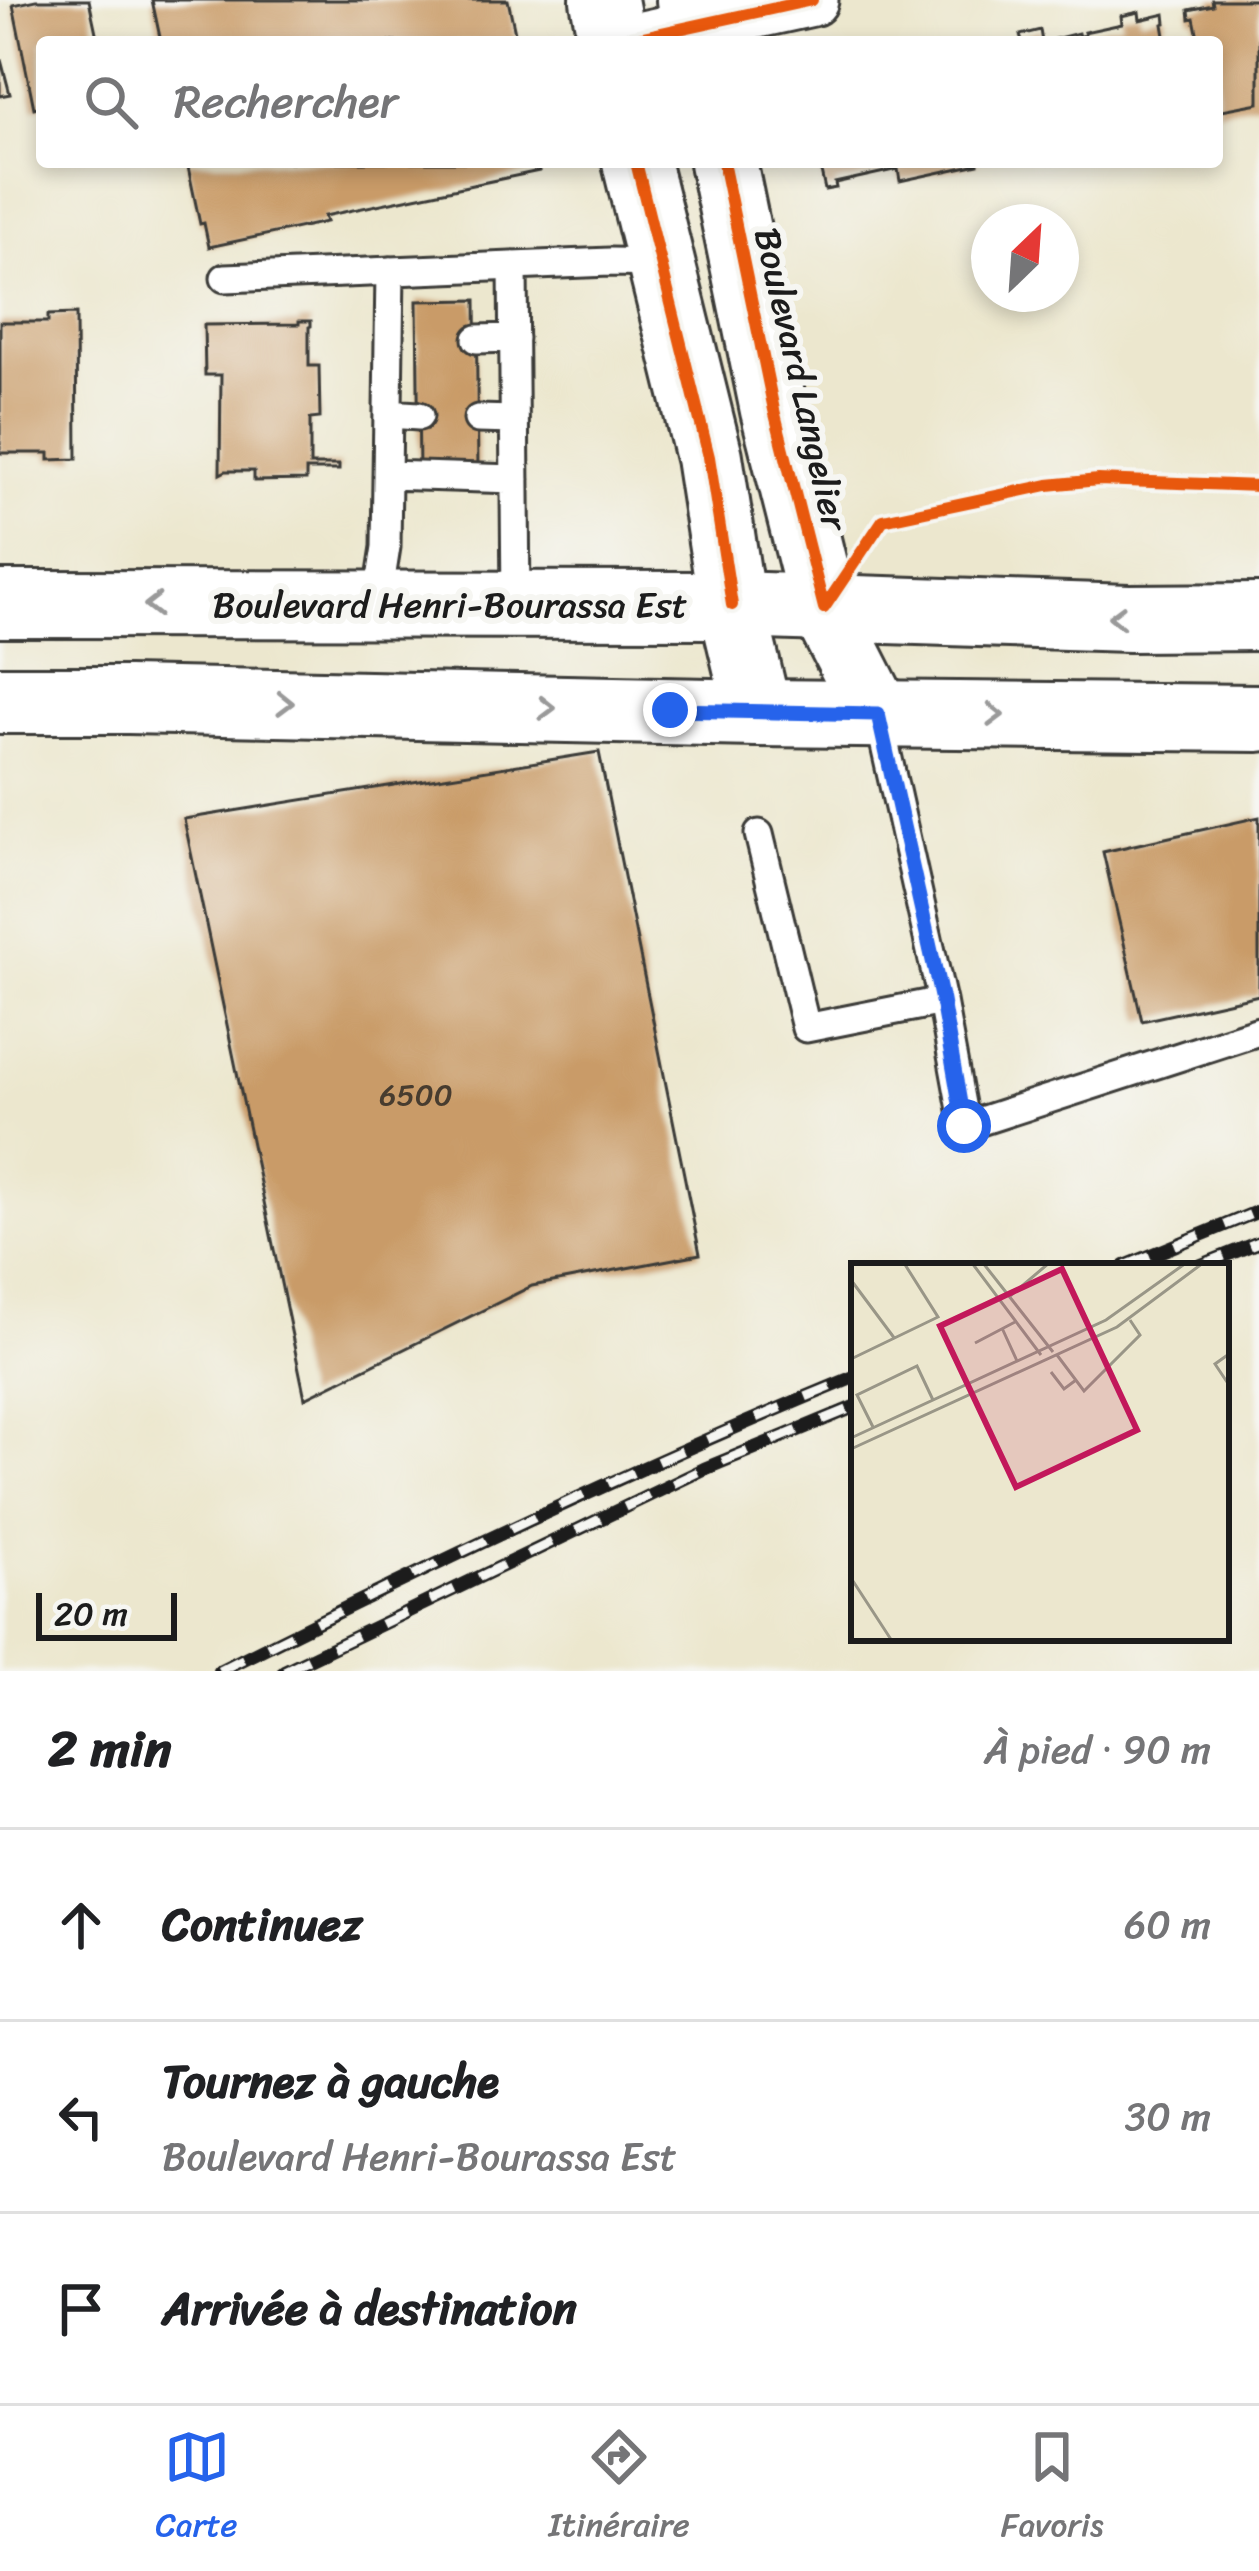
<!DOCTYPE html>
<html lang="fr">
<meta charset="utf-8">
<style>
:root{--surface:#fff;--page:#f6f6f6;--text:#202124;--muted:#757577;--line:#e0e0e0;--accent:#2563eb}
body{margin:0;font-family:Sriracha,sans-serif;background:var(--page);color:var(--text)}
.compass{position:absolute;left:971px;top:204px;width:108px;height:108px;border-radius:50%;background:var(--surface);box-shadow:0 6px 18px #0003;rotate:25deg}
.scale{position:absolute;left:36px;bottom:30px;width:141px;box-sizing:border-box;padding-left:12px;border:6px solid #1c1c1c;border-top:0;font-size:33px;line-height:42px;white-space:nowrap;color:#1c1c1c;-webkit-text-stroke:9px #f6f6f2;paint-order:stroke}
.stop{position:absolute;width:36px;height:36px;margin:-27px;border:9px solid #2563eb;border-radius:50%;background:#fff}
.stop.end{background:#2563eb;border-color:#fff;box-shadow:0 3px 12px #0008}
.list{margin:0;padding:0;list-style:none}
h2{display:flex;justify-content:space-between;align-items:center;height:156px;margin:0;padding:0 48px;font-size:51px}
h2 small{font-size:39px;font-weight:400;color:var(--muted)}
.list li{display:grid;grid-template-columns:78px 1fr auto;gap:36px;align-items:center;box-sizing:border-box;height:192px;padding:0 48px;border-top:3px solid var(--line)}
.list b{display:block;font-size:45px;white-space:nowrap}
.list p{margin:0;font-size:39px;white-space:nowrap;color:var(--muted)}
.list em{font-size:39px;font-style:normal;color:var(--muted)}
.icon{flex:none;width:66px;height:66px;fill:none;stroke:currentColor;stroke-width:2;stroke-linecap:round;stroke-linejoin:round}
.map{position:relative;flex:none;width:1259px;height:1671px;overflow:hidden}
.search{position:absolute;background:var(--surface);box-shadow:0 6px 18px #0003;left:36px;right:36px;top:36px;height:132px;display:flex;align-items:center;gap:30px;box-sizing:border-box;padding:0 42px;border-radius:12px;color:var(--muted);font-size:45px}
.sheet{height:732px;background:var(--surface)}
nav{display:flex;justify-content:space-around;align-items:center;box-sizing:border-box;height:168px;border-top:3px solid var(--line);background:var(--surface);font-size:33px;color:var(--muted)}
nav a{display:grid;justify-items:center;gap:6px}
nav .on{color:var(--accent)}
.map>svg:first-child{display:block}
</style>
<div class="map">
<svg width="1259" height="1671" viewBox="0 0 1259 1671">
<rect width="100%" height="100%" fill="#f6f6f2"/>
<filter id="ink" filterUnits="userSpaceOnUse"><feTurbulence type="fractalNoise" baseFrequency=".00833" numOctaves="2"/><feDisplacementMap in="SourceGraphic" scale="24" xChannelSelector="R" yChannelSelector="G"/><feConvolveMatrix kernelMatrix="1 2 1 2 8 2 1 2 1" color-interpolation-filters="sRGB"/></filter>
<filter id="wash" filterUnits="userSpaceOnUse"><feTurbulence type="fractalNoise" baseFrequency=".004" numOctaves="4" result="noise"/><feDisplacementMap in="SourceGraphic" scale="48" xChannelSelector="R" yChannelSelector="G"/><feGaussianBlur stdDeviation="2.7" result="paint"/><feColorMatrix in="noise" values="0 0 0 0 0 0 0 0 0 0 0 0 0 0 0 0 0 1.4 0 .05"/><feComposite in="paint" operator="in"/></filter>
<g filter="url(#wash)">
<rect width="100%" height="100%" fill="#ece7ce"/>
<g id="blocks">
<path fill="#c99b67" d="M36,0H89L98,42H42V106L34,108L13,5Z
M152,0H508L517,42H161Z
M1212,0H1259V103L1217,111V42H1199L1194,18L1190,19L1189,10L1213,5Z
M1139,12L1140,20L1165,14L1166,23L1163,24L1166,42H1043L1078,33L1079,37L1085,35L1084,32L1122,24L1121,16Z
M1040,30L1042,42H1022L1020,35Z
M0,56L10,94L0,96Z
M187,162H537L539,171L324,216L326,222L209,247L204,223L200,224Z
M819,162H978V164L900,181L898,169L835,183L836,188L825,190Z
M476,300L478,470L419,471L417,301Z
M76,314L77,459L49,460V453H0V322H48V315Z
M299,321H311V326L309,327V366H319L320,418L310,419V465H339V470H306V480L254,481V471H226L220,474L221,375H205L204,325L299,324Z
M599,752L700,1254L532,1286L305,1398L184,819Z
M1259,817V995L1142,1021L1103,852Z"/>
</g>
</g>
<g filter="url(#ink)">
<use href="#blocks" fill-opacity="0" stroke="#3b3a37" stroke-width="3"/>
<g fill="none" stroke-linecap="round" stroke-linejoin="round">
<defs>
<path id="service" d="M513,266L516,604
M225,278L610,262L661,263
M477,339L514,338
M388,414L419,416
M478,419L514,420
M387,475L515,479
M377,605L386,547L390,271
M878,714L942,1001L965,1126L1259,1031
M759,834L806,1028L942,1001"/>
<path id="minor" d="M620,42L812,0"/>
<path id="secondary" d="M604,0L612,42
M690,0L698,42
M636,162L709,457L732,605L758,713
M723,162L774,410L824,608L878,714"/>
<path id="primary" d="M0,604L732,605L1129,618L1259,617
M0,700H128L758,713L1259,718"/>
</defs>
<use href="#service" stroke="#3b3a37" stroke-width="33"/>
<use href="#minor" stroke="#3b3a37" stroke-width="57"/>
<use href="#secondary" stroke="#3b3a37" stroke-width="72"/>
<use href="#primary" stroke="#3b3a37" stroke-width="72"/>
<use href="#service" stroke="#fff" stroke-width="27"/>
<use href="#minor" stroke="#fff" stroke-width="51"/>
<use href="#secondary" stroke="#fff" stroke-width="66"/>
<use href="#primary" stroke="#fff" stroke-width="66"/>
<defs>
<path id="rail" d="M1125,1266L1259,1211
M1199,1266L1259,1242
M219,1671C428,1566 638,1466 854,1377
M284,1671L704,1469L854,1407"/>
</defs>
<use href="#rail" stroke="#1c1c1c" stroke-width="14"/>
<use href="#rail" stroke="#f6f6f2" stroke-width="9" stroke-dasharray="27" stroke-linecap="butt"/>
<defs>
<path id="cycleway" d="M620,42L812,0
M636,162L709,457L732,605
M723,162L774,410L824,608
M824,608L883,520L1048,485L1098,480L1259,486"/>
</defs>
<use href="#cycleway" stroke="#f6f6f2" stroke-width="20"/>
<use href="#cycleway" stroke="#e8590c" stroke-width="12"/>
</g>
<defs><path id="oneway-chevron" d="M-2-3.5L2.5 0L-2 3.5" fill="none" stroke-width="1.6" stroke-linecap="round" stroke-linejoin="round" transform="scale(3)"/></defs>
<g stroke="#999">
<use href="#oneway-chevron" transform="translate(153 605) rotate(-180)"/>
<use href="#oneway-chevron" transform="translate(1117 617) rotate(-179)"/>
<use href="#oneway-chevron" transform="translate(285 703) rotate(1)"/>
<use href="#oneway-chevron" transform="translate(547 708) rotate(1)"/>
<use href="#oneway-chevron" transform="translate(995 715) rotate(1)"/>
</g>
</g>
<g fill="none" stroke-linecap="round" stroke-linejoin="round" filter="url(#ink)">
<path stroke="#2563eb" stroke-width="15" d="M670,710L878,714L942,1001L964,1126"/>
</g>
<g text-anchor="middle" dominant-baseline="central" stroke-width="12" stroke-linejoin="round" paint-order="stroke">
<g font-size="30" fill="#473c2f">
<text x="416" y="1095">6500</text>
</g>
<g font-size="36" fill="#1c1c1c" stroke="#f6f6f2">
<text transform="translate(801 379) rotate(77)">Boulevard Langelier</text>
<text x="450" y="605">Boulevard Henri-Bourassa Est</text>
</g>
</g>
<g transform="translate(851 1263)">
<rect width="378" height="378" fill="#ece7ce"/>
<path fill="none" stroke="#999687" stroke-width="3" d="M121,0L190,92M132,0L202,89M0,17L44,76M158,34L198,0M151,65L166,98M124,80L164,59M378,91L364,101L378,122M206,92L233,128L289,72L279,57M0,96L87,54L53,0M200,109L213,126L225,117M22,164L6,132L66,103L82,137M0,175L255,57L335,0M0,186L266,64L352,0M0,315L41,378"/>
<path fill="#c2185b" fill-opacity="0.15" stroke="#c2185b" stroke-width="6" d="M211,6L286,167L165,224L89,63Z"/>
<rect width="378" height="378" fill="none" stroke="#1c1c1c" stroke-width="6"/>
</g>
</svg>
<svg class="compass" viewBox="-18 -18 36 36"><path d="M0-13l5 13h-10z" fill="#e53935"/><path d="M0 13l5-13h-10z" fill="#757577"/></svg>
<div class="scale">20 m</div>
<div class="stop" style="left:964px;top:1126px"></div>
<div class="stop end" style="left:670px;top:710px"></div>
<div class="search"><svg class="icon" aria-label="search" viewBox="0 0 24 24"><circle cx="10" cy="10" r="6"/><path d="M15 15l6 6"/></svg>Rechercher</div>
</div>
<section class="sheet">
<h2>2 min<small>À pied · 90 m</small></h2>
<ul class="list">
<li><svg class="icon" aria-label="ahead" viewBox="0 0 24 24"><path d="M12 20V5M6 11l6-6 6 6"/></svg><div><b>Continuez</b></div><em>60 m</em></li>
<li><svg class="icon" aria-label="left" viewBox="0 0 24 24"><path d="M17 20v-9H6M10 6l-5 5 5 5"/></svg><div><b>Tournez à gauche</b><p>Boulevard Henri-Bourassa Est</p></div><em>30 m</em></li>
<li><svg class="icon" aria-label="arrive" viewBox="0 0 24 24"><path d="M6 21V4h12l-3 4 3 4H6"/></svg><div><b>Arrivée à destination</b></div></li>
</ul>
</section>
<nav>
<a class="on"><svg class="icon" aria-label="map" viewBox="0 0 24 24"><path d="M3 6l6-2 6 2 6-2v14l-6 2-6-2-6 2zM9 4v14M15 6v14"/></svg>Carte</a>
<a><svg class="icon" aria-label="directions" viewBox="0 0 24 24"><path d="M12 3l9 9-9 9-9-9zM9 14v-3h6M13 9l2 2-2 2"/></svg>Itinéraire</a>
<a><svg class="icon" aria-label="saved" viewBox="0 0 24 24"><path d="M7 4h10v16l-5-4-5 4z"/></svg>Favoris</a>
</nav>
